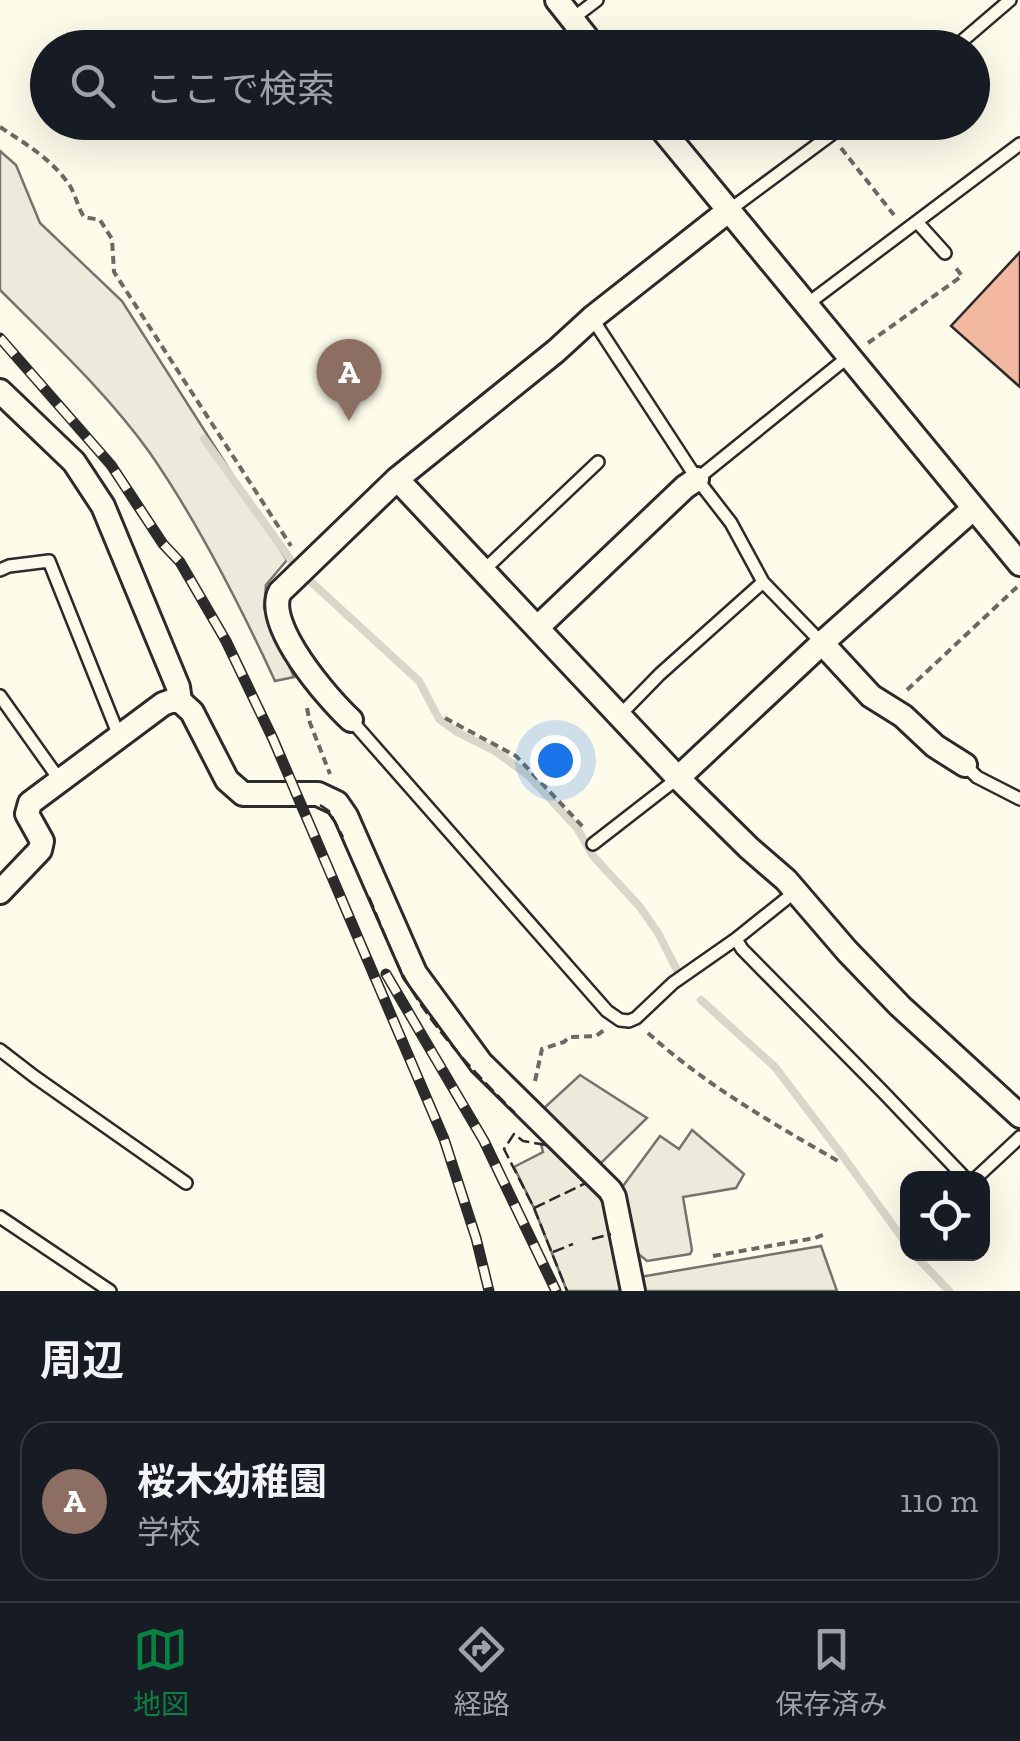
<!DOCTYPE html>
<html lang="ja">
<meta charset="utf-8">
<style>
:root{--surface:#171b24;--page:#20242c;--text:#f1f3f6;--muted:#9ea1a6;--line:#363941;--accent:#0b8043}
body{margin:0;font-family:"Zilla Slab","Noto Sans JP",serif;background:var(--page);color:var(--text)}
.controls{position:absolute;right:30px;bottom:30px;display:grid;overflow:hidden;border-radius:20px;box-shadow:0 10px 40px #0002}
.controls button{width:90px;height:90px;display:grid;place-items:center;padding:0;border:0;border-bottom:2px solid var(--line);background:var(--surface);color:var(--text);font:50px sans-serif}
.you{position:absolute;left:555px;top:760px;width:35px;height:35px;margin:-25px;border:8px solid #fff;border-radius:50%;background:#1a73e8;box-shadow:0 0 0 15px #1a73e833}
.badge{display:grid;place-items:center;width:65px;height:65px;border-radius:50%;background:var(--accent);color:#fff;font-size:32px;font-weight:700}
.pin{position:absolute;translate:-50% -82px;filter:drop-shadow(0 2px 5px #0008)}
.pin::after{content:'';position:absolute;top:52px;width:35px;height:30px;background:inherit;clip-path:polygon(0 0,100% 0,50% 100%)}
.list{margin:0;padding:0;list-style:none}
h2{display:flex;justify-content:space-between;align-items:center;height:130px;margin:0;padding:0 40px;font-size:42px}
h2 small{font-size:32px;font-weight:400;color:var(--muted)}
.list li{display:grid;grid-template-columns:65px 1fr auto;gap:30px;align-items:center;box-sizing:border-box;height:160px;margin:0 20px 20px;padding:0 20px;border:2px solid var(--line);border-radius:30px}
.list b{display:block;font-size:38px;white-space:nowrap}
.list p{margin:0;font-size:32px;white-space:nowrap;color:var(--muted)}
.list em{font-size:32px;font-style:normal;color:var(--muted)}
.icon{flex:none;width:55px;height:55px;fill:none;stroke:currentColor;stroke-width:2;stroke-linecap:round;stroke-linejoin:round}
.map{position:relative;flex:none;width:1020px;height:1291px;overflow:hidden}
.search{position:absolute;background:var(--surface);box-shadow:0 10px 40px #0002;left:30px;right:30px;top:30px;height:110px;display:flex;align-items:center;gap:25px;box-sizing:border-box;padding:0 35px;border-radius:55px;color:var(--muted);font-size:38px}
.sheet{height:310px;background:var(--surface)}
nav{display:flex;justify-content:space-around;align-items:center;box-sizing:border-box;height:140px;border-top:2px solid var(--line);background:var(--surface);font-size:28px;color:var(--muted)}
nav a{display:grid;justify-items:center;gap:5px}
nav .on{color:var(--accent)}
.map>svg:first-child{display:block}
</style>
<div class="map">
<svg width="1020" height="1291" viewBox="0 0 1020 1291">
<rect width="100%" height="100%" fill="#fdfbea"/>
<path fill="#ecebdb" stroke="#74746e" stroke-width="2.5" d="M0,151L16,165L40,223L122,301L287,560L266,585L264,608L294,677L275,681C239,603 199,524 150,453C107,393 52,342 0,290Z"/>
<path fill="#eceadb" stroke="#74746e" stroke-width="2.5" d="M580,1075L647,1118L601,1163L543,1109Z
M692,1130L744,1174L736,1188L683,1197L692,1250L690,1254L647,1261L636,1252L623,1186L660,1136L679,1149Z
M541,1144L546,1145L603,1201L623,1291H567L534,1208L514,1167L543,1152Z
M821,1246L837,1291H643L640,1277Z"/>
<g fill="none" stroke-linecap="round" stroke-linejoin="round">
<path stroke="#d8d7c9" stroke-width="8" d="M204,439L291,560
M309,580L419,681L439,719L457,732L495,751L529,776L577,828L593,856L640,907L658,933L678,972
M701,1000L775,1067L842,1155L908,1246
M914,1254L949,1291"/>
</g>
<path fill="#f2b8a0" stroke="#2b2b2b" stroke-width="2.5" d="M1020,252V387L951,326Z"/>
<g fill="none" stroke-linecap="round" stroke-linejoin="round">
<defs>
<path id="lane" d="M572,19L597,0
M768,48L778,40L783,48
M954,48L1010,0
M728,211L848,122
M917,222L945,253
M806,305L1020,144
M592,318L697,479L731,523L763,582L822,643
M697,479L848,357
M0,570L9,566L49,561L119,736
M484,570L598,462
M0,696L59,779
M620,715L660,674L763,582
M351,720L607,1011L620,1020L629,1021L636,1018L673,983L736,939L796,891
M965,765L977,777L1020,799
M593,844L678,778
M736,939L742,949L883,1092L965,1178
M0,1050L35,1077L186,1183
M976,1178L1020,1137
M0,1217L110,1291"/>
<path id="street" d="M557,0L595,48
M656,122L1020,564
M0,391L74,462L103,506L178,687L180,701L192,712L227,780L243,794H318L337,803L346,816L415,973L481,1063L610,1190L614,1197L633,1291
M397,479L678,778L749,848L786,880L847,951L900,1006L1020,1116
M538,627L685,487L697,479
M822,643L871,696L903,716L935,746L965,765
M351,720C328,699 263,624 280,592L397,479L556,351L592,318L728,211
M678,778L822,643L974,508
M0,892L40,850L42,841L27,814L30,803L163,704L171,701H180"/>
</defs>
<use href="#lane" stroke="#2b2b2b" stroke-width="16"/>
<use href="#street" stroke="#2b2b2b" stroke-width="28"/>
<path stroke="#6a6964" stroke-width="4" stroke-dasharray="8 5" stroke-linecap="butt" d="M0,127C26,144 53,160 70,186C76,196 78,208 84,217L100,220L112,239L114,272L291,546
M841,148L894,215
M868,343L962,276L956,268
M907,690L1017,587
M307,708L310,723L330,774
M445,718L516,756L585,829
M648,1033C704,1084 772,1123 838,1161
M535,1081L542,1049L564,1042L569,1037L596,1036L604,1030
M713,1256L815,1238L825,1234"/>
<use href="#lane" stroke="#fdfbea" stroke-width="11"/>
<use href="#street" stroke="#fdfbea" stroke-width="22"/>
<defs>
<path id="rail" d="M0,338L111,465L163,544L180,562L226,641L273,739L444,1139L476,1238L489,1291
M386,974L484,1141L556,1291"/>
</defs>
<use href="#rail" stroke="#2b2b2b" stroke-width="11"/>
<use href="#rail" stroke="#fdfbea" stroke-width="8" stroke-dasharray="22" stroke-linecap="butt"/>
<path stroke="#2b2b2b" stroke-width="2.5" stroke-dasharray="12 5" stroke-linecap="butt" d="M320,805L329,811L343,837
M369,897C380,922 390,950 403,975C431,1027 473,1071 515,1113
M546,1145L523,1141L514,1134L504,1149L534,1208L567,1291
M534,1208L586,1183
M592,1239L611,1234
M553,1252L573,1244"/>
</g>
</svg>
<div class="controls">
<button><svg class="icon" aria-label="locate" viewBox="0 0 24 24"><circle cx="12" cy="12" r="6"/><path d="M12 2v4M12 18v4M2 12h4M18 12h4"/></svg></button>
</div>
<div class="you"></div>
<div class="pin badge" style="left:349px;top:421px;background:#8d6e63">A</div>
<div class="search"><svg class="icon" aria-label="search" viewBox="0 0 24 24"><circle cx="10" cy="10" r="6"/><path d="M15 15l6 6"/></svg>ここで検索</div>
</div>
<section class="sheet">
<h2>周辺<small></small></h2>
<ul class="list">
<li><span class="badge" style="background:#8d6e63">A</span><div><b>桜木幼稚園</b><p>学校</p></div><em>110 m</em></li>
</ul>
</section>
<nav>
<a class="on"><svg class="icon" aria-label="map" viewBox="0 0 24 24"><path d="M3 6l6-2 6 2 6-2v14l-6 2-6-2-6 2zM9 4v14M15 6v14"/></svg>地図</a>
<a><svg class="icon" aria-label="directions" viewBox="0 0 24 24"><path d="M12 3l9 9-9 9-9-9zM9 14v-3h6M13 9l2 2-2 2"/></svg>経路</a>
<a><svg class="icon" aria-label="saved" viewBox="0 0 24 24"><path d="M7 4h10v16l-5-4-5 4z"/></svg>保存済み</a>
</nav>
